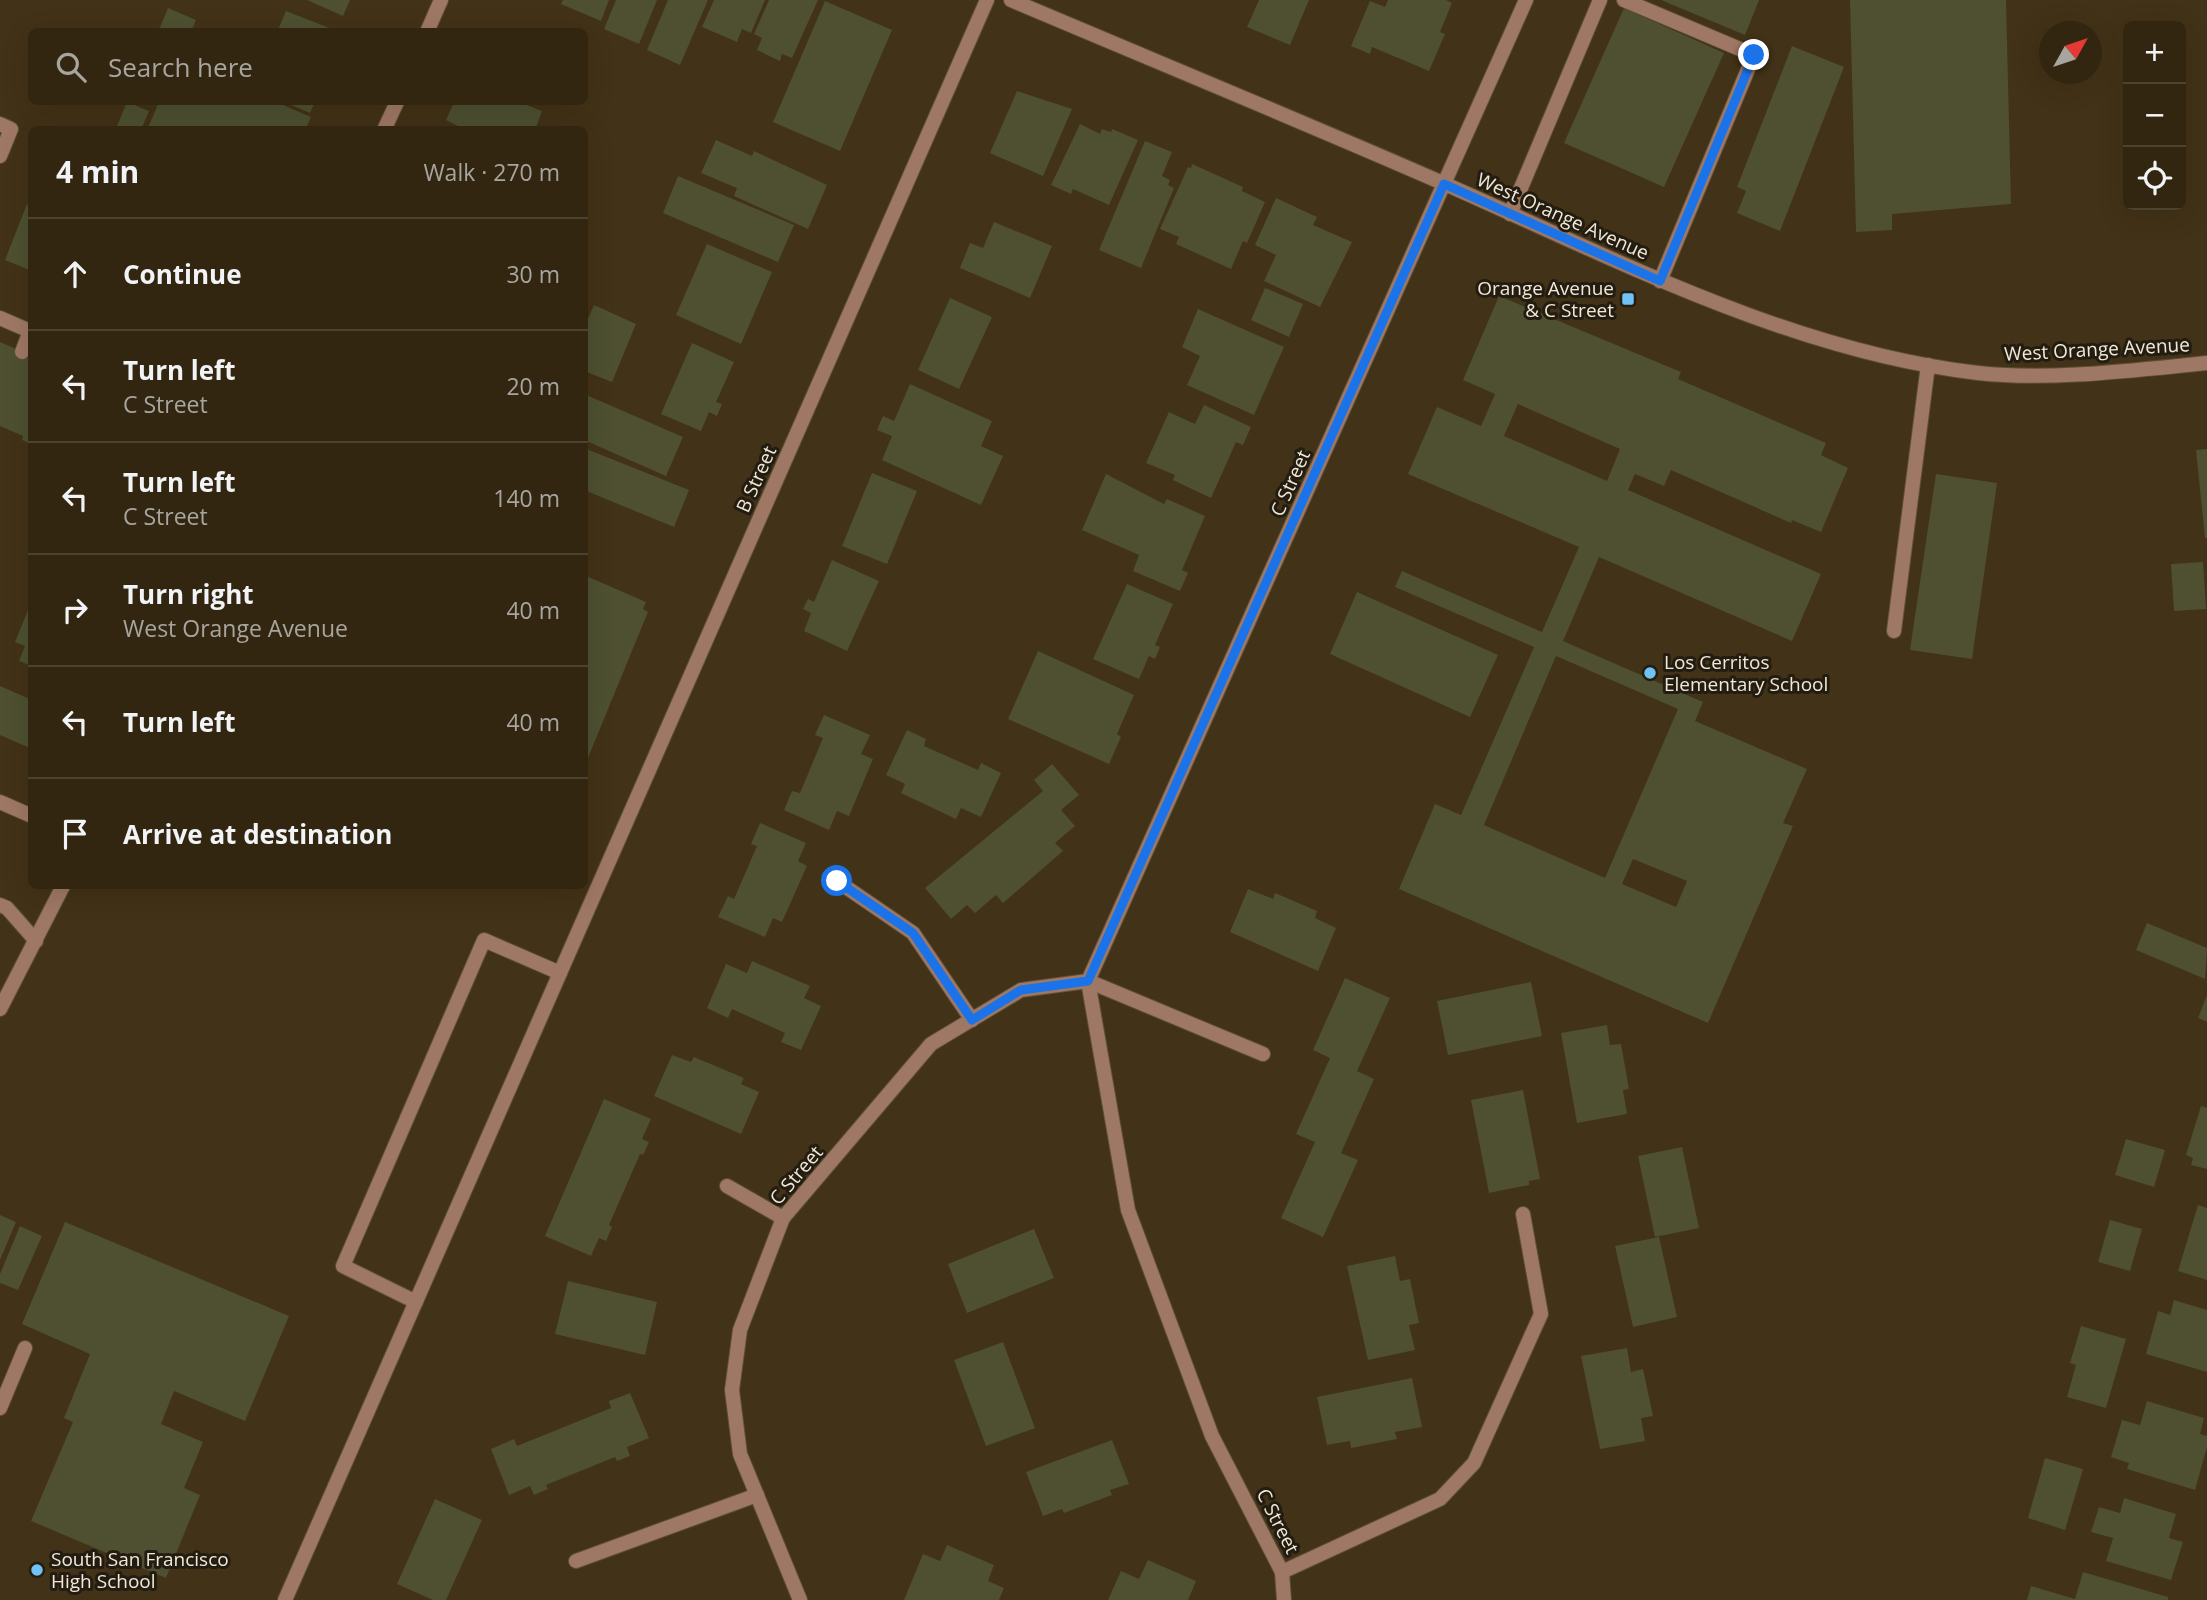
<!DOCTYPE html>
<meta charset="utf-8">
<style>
:root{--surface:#322611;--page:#3a2e1a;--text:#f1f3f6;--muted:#a8a59f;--line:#4d4331}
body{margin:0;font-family:"Open Sans",sans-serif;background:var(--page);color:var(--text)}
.controls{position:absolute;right:21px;top:21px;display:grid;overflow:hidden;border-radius:10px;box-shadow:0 7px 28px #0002}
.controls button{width:63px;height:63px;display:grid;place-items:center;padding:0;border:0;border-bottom:2px solid var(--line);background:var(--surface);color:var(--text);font:35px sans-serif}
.compass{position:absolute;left:2039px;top:21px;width:63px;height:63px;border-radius:50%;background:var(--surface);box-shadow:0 7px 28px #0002;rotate:50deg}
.stop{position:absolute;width:21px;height:21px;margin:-16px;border:5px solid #1a73e8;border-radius:50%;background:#fff}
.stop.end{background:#1a73e8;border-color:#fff;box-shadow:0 2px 7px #0008}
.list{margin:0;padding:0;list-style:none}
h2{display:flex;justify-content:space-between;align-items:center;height:91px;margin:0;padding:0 28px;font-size:30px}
h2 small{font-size:23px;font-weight:400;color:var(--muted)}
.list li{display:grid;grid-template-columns:46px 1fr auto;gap:21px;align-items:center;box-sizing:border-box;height:112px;padding:0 28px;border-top:2px solid var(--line)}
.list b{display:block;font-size:26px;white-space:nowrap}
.list p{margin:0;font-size:23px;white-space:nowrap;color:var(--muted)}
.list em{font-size:23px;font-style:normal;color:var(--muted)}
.icon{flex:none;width:38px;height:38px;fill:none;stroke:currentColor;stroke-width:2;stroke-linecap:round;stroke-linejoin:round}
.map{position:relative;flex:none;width:2207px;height:1600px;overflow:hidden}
.search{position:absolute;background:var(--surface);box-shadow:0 7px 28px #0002;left:28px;top:28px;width:560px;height:77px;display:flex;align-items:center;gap:18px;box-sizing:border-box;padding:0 24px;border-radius:10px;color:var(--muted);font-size:26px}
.panel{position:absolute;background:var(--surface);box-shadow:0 7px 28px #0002;left:28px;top:126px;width:560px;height:763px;border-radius:10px}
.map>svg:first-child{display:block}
</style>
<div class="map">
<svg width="2207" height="1600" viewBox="0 0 2207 1600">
<rect width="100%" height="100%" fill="#423217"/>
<path fill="#4e5031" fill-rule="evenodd" d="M307,0H350L343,16Z
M563,0H609L601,21L561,4Z
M616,0H657L639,44L604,29Z
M668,0H708L680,65L647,50Z
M714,0H765L751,33L742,29L737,42L702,27Z
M769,0H818L792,58L782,54L780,61L757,50L762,38L754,34Z
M1259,0H1309L1290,45L1247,27Z
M1388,0H1446L1452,3L1440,32L1445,34L1429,71L1372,47L1370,54L1351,46L1370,1L1385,7Z
M1661,0H1759L1745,35Z
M1850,0H2006L2011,204L1892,214V230L1856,232Z
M825,1L892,30L840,151L773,122Z
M168,8L196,20L191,32H158Z
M1624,8L1724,53L1664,187L1564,143Z
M286,11L337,31V32H277Z
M1792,46L1844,67L1780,231L1737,213L1746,191L1737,187Z
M1017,91L1072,109L1043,176L990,153Z
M127,102L149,111L141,130L117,126Z
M159,102H276L311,117L305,130H147Z
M290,102H315L310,113L289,104Z
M454,102H519L542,111L535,130H466L446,120Z
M1080,124L1100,134L1102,129L1111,132L1112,129L1138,140L1109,205L1073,189L1071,194L1051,185Z
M716,140L752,156L754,151L827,185L808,229L734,196L737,188L701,173Z
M1145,141L1172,152L1162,176L1170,180L1168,185L1174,188L1141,268L1099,250Z
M1192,164L1243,187L1242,191L1265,202L1247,243L1243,241L1231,269L1176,244L1179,237L1160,229L1188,167L1191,168Z
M678,176L794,225L778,262L663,213Z
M1276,198L1317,217L1313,225L1352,242L1320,307L1264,281L1276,255L1255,245Z
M27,204L32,206V271L5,260Z
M994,222L1052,246L1030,298L960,268L970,243L983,248Z
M707,244L772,272L741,344L676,315Z
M1265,288L1303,304L1289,337L1251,320Z
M1499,296L1681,372L1678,379L1826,443L1821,455L1848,468L1821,532L1792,520L1791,523L1671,470L1664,486L1635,474L1628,490L1821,574L1792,641L1599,557L1563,641L1703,702L1695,721L1807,769L1783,823L1793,826L1708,1023L1399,889L1435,804L1461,815L1534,647L1395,587L1402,571L1542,632L1579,547L1408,474L1437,407L1481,426L1495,394L1463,380ZM1518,404L1620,449L1607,481L1504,436ZM1556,656L1678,709L1605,878L1484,825ZM1633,859L1687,881L1676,907L1622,884Z
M950,298L992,317L959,389L918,370Z
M594,305L636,324L612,382L584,371V328Z
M1198,309L1284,347L1254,415L1187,385L1200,356L1182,347Z
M0,342L32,356V444L22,440L23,436L0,426Z
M692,343L734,362L716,402L722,404L717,416L709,412L701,431L661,414Z
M910,384L992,421L981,446L1003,456L981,505L882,460L892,436L877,430L883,416L894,421Z
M584,394L683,437L666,476L584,440Z
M1204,405L1251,427L1243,445L1236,442L1211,498L1173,480L1175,475L1146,463L1169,412L1195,424Z
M584,448L689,490L674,527L584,490Z
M2207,449V538H2205L2196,450Z
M872,473L917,491L887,564L842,546Z
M1106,474L1164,504L1167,499L1205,516L1182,570L1188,573L1180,591L1133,571L1139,555L1082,530Z
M1936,474L1997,483L1972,659L1910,650Z
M832,560L879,581L847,651L804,631L811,613L803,609L808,599L814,602Z
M2203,562L2206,609L2174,611L2171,564Z
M584,575L646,602L643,609L648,612L585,765Z
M1127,584L1173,604L1155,645L1160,647L1155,659L1149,656L1139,679L1093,659Z
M1357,592L1498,655L1470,717L1330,654Z
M31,603H32V666L19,661L25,646L15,642Z
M1038,651L1134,695L1117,734L1121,737L1109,764L1008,719Z
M0,686L32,700V749L0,735Z
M824,715L870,735L861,754L873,759L849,816L837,811L829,830L784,810L792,791L800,793L823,738L815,735Z
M907,730L926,739L924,746L978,770L981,763L1001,773L981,817L961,808L956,819L901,793L905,784L886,775Z
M1052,764L1079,795L1061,810L1075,826L1055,843L1063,851L1003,903L996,895L975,913L967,905L951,919L925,888L1043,791L1034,780Z
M760,823L806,843L798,861L807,866L782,922L773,918L765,937L718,917L728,896L734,899L757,846L751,844Z
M1248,889L1273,899L1275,893L1317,911L1315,918L1336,928L1318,971L1230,932Z
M2147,923L2207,948L2205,979L2136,950Z
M752,961L810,986L804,998L821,1006L801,1050L781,1042L785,1033L732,1009L728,1018L707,1008L726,964L747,973Z
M1345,978L1390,998L1357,1071L1374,1079L1341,1153L1358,1160L1323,1237L1281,1218L1315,1142L1296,1134L1330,1058L1313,1050Z
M1531,982L1542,1036L1448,1055L1437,1001Z
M2207,995V1022L2198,1018Z
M1607,1025L1610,1045L1621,1044L1629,1089L1623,1090L1627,1114L1577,1123L1561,1033Z
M672,1055L691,1062L694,1057L744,1078L741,1084L759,1092L741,1134L654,1096Z
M1523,1090L1540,1179L1529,1181V1185L1489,1193L1471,1100Z
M604,1099L651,1119L642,1139L649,1142L643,1155L640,1154L609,1225L612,1227L606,1241L599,1238L591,1256L545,1236Z
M2201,1106L2207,1108V1169L2191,1165L2193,1158L2186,1155Z
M2126,1139L2165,1150L2154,1187L2115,1175Z
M1682,1147L1699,1228L1655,1237L1638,1156Z
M2198,1205L2207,1208V1280L2178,1271Z
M0,1215L16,1222L0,1260Z
M2110,1220L2142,1229L2130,1271L2098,1262Z
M65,1222L289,1316L245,1421L174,1391L161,1424L203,1442L184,1488L200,1495L166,1578L31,1521L73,1422L64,1418L90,1354L22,1324Z
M20,1226L42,1236L18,1290L0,1283V1274Z
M1034,1229L1054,1278L967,1313L948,1264Z
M1659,1237L1677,1317L1633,1327L1615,1246Z
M1395,1256L1400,1281L1410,1279L1419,1323L1409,1325L1415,1350L1368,1360L1347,1266Z
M568,1281L657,1302L645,1355L555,1334Z
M2174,1300L2207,1310V1372L2146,1354L2158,1311L2170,1315Z
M2081,1326L2126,1339L2106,1408L2067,1397L2076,1365L2070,1363Z
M1003,1342L1035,1428L986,1446L954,1360Z
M1627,1348L1631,1372L1643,1369L1653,1416L1641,1418L1645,1441L1600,1449L1581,1356Z
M1412,1378L1422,1427L1395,1432L1397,1439L1351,1448L1350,1441L1327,1445L1317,1397Z
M630,1393L649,1438L627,1447L630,1456L617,1461L615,1457L546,1485L548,1489L534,1495L530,1486L509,1495L491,1449L514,1439L517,1446L611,1408L609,1401Z
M2147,1401L2204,1418L2200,1434L2207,1436V1447L2195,1490L2127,1469L2129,1463L2111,1457L2122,1420L2140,1425Z
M1112,1440L1129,1484L1110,1490L1112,1495L1064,1513L1062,1509L1043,1516L1026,1472Z
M2045,1458L2083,1469L2065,1530L2028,1518Z
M2124,1498L2176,1514L2169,1538L2183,1542L2171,1580L2106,1561L2113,1538L2091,1532L2099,1507L2120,1513Z
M435,1499L482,1520L446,1600H433L397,1584Z
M947,1545L994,1565L988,1581L1004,1588L999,1600H904L923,1554L940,1561Z
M1148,1560L1196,1581L1188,1600H1108L1121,1571L1139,1579Z
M2083,1572L2168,1597V1600H2027L2031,1586L2075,1599Z"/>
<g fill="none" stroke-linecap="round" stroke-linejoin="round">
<defs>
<path id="service" d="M1624,0L1754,55L1660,281
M0,124L11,129L0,156
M1510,214L1600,0
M0,318L30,331L22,352
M1894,631L1928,365
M0,802L32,816
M837,881L913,933L972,1020
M0,905L7,908L36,941
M1088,981L1263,1054
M0,1009L63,886
M727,1186L783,1218
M0,1408L25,1348
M576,1561L757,1495
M1282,1572L1440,1499L1474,1463L1541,1314L1523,1214
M285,1600L560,973L484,940L343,1266L416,1302"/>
<path id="minor" d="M427,32L441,0
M384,130L397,102
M560,973L987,0
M1088,981L1526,0
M800,1600L740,1454L732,1390L740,1330L783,1218L931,1044L1021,990L1088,981L1128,1210L1212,1436L1282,1572L1284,1600"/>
<path id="tertiary" d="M1011,0C1155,61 1301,121 1445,184C1613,258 1793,352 1978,373C2050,381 2135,370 2207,363"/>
</defs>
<use href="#service" stroke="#5e4f36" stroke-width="16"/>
<use href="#minor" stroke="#5e4f36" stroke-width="16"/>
<use href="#tertiary" stroke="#5e4f36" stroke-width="16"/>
<use href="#service" stroke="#9f7865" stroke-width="14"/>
<use href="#minor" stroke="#9f7865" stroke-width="14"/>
<use href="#tertiary" stroke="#9f7865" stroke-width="14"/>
</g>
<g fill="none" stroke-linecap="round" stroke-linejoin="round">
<path stroke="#1a73e8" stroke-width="9" d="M837,881L913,933L972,1020L1021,990L1088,981L1444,184L1660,281L1754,55"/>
</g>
<g fill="#72c1f5" stroke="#231c10" stroke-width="2.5">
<rect x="1621" y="292" width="14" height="14" rx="3.5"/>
<circle cx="1650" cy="673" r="7"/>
<circle cx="37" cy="1570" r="7"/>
</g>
<g text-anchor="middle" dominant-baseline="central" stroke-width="6" stroke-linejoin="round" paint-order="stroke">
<g font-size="19" fill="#f1e7d7" stroke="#231c10">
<text transform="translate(1563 216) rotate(24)">West Orange Avenue</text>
<text transform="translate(2097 349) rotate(-3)">West Orange Avenue</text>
<text transform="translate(756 479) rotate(-66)">B Street</text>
<text transform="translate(1290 483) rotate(-66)">C Street</text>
<text transform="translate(796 1175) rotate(-50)">C Street</text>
<text transform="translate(1278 1521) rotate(63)">C Street</text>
</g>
<g font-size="19" fill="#f1e7d7" stroke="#231c10" text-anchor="start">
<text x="1614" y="288" text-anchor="end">Orange Avenue<tspan x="1614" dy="22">&amp; C Street</tspan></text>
<text x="1664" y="662">Los Cerritos<tspan x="1664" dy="22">Elementary School</tspan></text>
<text x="51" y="1559">South San Francisco<tspan x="51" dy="22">High School</tspan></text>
</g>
</g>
</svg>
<div class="controls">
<button>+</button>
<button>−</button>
<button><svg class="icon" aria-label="locate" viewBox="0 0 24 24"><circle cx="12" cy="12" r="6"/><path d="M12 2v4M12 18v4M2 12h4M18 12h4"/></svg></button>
</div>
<svg class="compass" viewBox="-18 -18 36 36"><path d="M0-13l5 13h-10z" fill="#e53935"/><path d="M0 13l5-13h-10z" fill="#a8a59f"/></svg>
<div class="stop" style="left:837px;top:881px"></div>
<div class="stop end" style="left:1754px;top:55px"></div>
<div class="search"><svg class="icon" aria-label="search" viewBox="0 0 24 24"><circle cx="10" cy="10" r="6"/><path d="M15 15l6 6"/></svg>Search here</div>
<section class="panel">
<h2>4 min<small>Walk · 270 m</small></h2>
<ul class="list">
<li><svg class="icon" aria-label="ahead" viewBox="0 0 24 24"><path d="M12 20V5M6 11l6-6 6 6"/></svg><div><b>Continue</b></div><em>30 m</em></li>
<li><svg class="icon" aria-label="left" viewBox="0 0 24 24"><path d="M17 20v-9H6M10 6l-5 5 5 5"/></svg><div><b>Turn left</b><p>C Street</p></div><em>20 m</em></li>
<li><svg class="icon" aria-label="left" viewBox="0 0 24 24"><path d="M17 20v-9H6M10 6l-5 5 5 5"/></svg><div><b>Turn left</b><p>C Street</p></div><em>140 m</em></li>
<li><svg class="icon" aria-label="right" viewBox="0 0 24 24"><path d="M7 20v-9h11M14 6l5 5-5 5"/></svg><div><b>Turn right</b><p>West Orange Avenue</p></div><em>40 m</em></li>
<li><svg class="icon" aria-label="left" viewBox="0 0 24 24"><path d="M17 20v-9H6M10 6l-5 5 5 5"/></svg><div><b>Turn left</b></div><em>40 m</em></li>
<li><svg class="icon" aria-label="arrive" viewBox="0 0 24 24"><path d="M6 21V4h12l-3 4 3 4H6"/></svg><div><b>Arrive at destination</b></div></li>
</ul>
</section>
</div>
